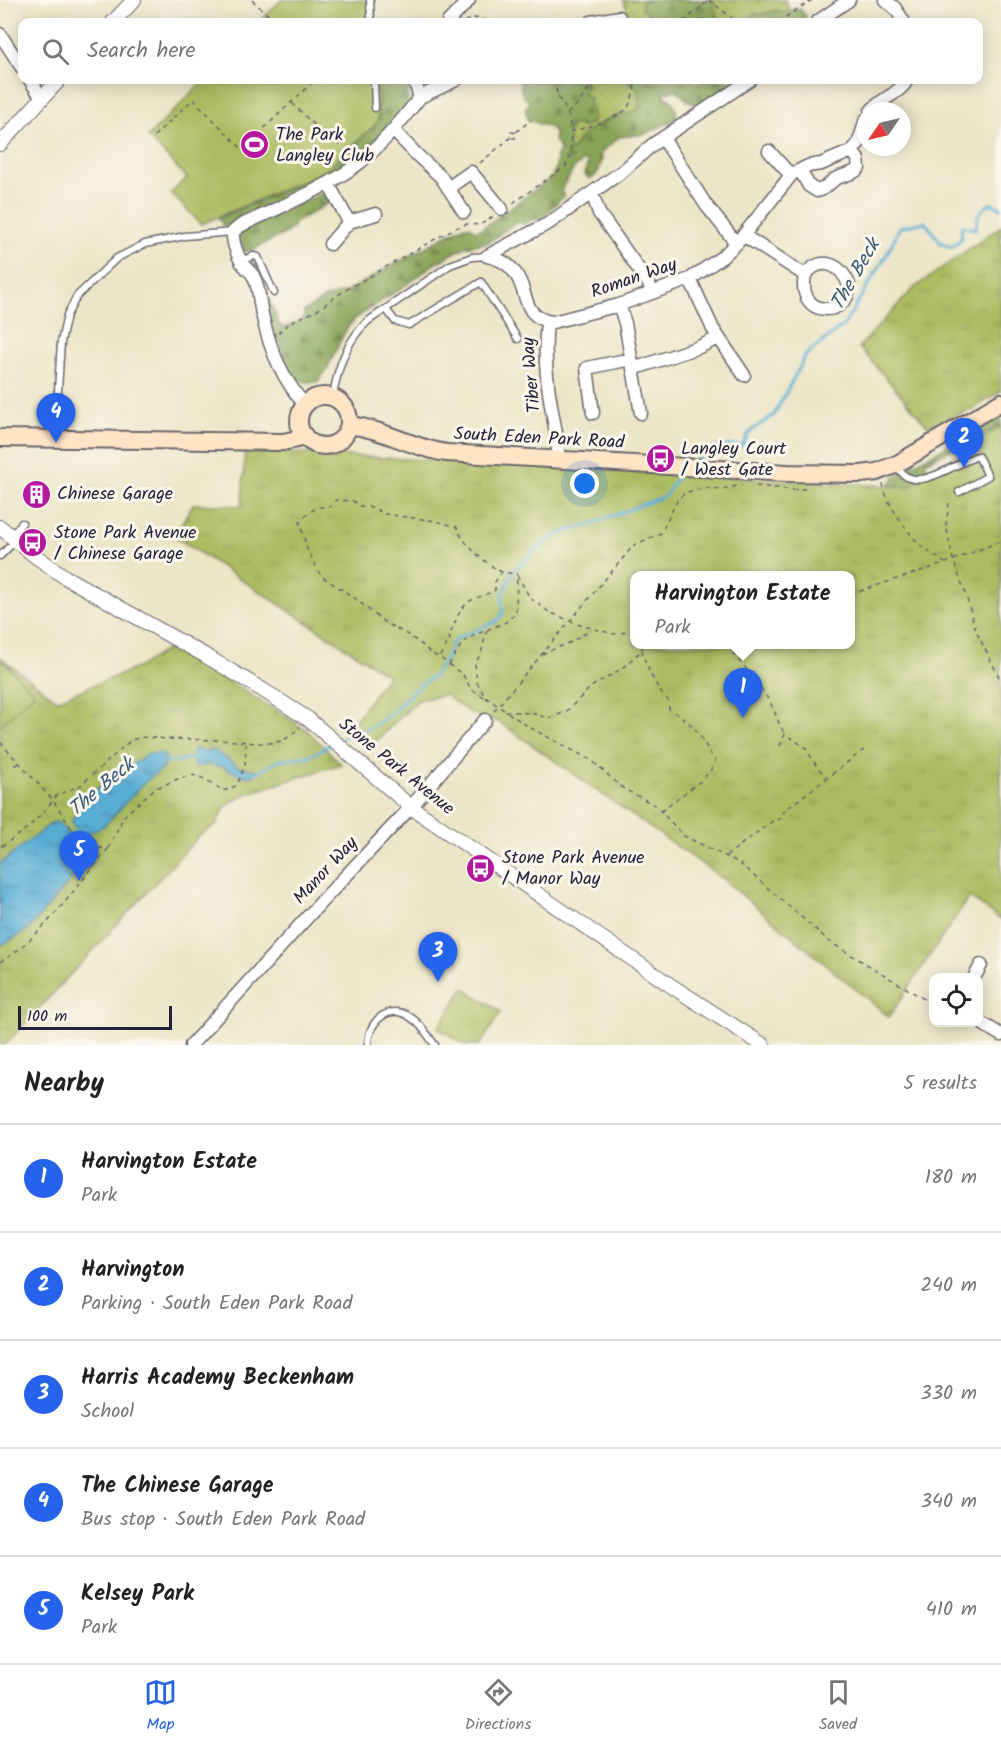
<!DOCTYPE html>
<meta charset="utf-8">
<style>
:root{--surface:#fff;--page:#f2f2f2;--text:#222;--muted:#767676;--line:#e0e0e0;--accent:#2563eb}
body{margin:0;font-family:Kalam,sans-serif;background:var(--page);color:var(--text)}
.controls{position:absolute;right:18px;bottom:18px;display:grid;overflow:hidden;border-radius:12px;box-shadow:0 3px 15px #0003}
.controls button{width:54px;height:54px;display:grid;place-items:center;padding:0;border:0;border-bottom:2px solid var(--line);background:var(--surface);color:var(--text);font:30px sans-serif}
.compass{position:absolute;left:857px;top:102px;width:54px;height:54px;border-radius:50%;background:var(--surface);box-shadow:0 3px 15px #0003;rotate:236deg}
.scale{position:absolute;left:18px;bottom:15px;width:154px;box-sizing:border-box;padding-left:6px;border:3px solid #22223b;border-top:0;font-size:16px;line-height:21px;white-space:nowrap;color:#22223b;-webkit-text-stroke:4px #fbf7ec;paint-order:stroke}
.you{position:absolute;left:585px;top:484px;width:21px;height:21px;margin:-15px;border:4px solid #fff;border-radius:50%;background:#1a73e8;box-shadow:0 0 0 9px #1a73e833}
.badge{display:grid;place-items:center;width:39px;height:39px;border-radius:50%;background:var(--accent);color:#fff;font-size:20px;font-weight:700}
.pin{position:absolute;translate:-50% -50px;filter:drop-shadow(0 2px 3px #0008)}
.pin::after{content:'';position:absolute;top:32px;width:21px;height:18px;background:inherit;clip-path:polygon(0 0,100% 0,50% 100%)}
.popup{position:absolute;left:630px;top:571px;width:225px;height:78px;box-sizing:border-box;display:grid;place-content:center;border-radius:12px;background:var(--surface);filter:drop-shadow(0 2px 4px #0005);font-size:20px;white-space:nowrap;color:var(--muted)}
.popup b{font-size:22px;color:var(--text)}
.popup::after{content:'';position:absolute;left:50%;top:100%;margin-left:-12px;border:12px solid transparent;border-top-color:var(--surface)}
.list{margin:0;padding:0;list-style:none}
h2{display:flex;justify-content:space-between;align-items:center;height:78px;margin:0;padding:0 24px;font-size:26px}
h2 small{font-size:20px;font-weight:400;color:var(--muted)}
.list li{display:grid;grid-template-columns:39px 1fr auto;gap:18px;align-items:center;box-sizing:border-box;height:108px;padding:0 24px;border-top:2px solid var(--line)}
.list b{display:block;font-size:22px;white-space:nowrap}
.list p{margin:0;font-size:20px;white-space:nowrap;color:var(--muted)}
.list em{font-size:20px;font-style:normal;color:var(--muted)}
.icon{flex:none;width:33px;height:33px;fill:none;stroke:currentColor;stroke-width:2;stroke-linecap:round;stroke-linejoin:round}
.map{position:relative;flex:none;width:1001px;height:1045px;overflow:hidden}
.search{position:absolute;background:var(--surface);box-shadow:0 3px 15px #0003;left:18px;right:18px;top:18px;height:66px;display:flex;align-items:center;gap:15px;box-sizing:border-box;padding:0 21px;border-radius:12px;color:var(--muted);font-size:22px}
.sheet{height:618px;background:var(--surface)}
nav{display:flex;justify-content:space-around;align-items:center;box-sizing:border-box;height:84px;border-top:2px solid var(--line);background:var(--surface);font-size:16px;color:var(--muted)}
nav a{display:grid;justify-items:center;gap:3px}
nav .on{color:var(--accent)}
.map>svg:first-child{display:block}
</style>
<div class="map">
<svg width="1001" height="1045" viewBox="0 0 1001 1045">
<defs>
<pattern id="grass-dots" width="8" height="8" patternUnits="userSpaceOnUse" patternTransform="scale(1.5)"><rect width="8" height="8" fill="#abbb5f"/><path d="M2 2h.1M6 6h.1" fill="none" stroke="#93a053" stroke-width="1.8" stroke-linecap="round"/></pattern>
<pattern id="forest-firs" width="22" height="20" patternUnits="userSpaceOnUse" patternTransform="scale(1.5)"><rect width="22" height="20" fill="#88a356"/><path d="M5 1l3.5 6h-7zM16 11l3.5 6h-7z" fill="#6f8448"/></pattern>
<pattern id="park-tufts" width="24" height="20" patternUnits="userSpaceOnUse" patternTransform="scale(1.5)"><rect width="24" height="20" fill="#abbb5f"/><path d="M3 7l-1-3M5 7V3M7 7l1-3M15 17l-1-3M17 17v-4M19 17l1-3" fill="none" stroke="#93a053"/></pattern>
<pattern id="water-ripples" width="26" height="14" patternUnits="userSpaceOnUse" patternTransform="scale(1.5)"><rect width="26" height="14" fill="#58add4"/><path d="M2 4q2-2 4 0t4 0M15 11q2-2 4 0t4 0" fill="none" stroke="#488cad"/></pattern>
</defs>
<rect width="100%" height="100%" fill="#fbf7ec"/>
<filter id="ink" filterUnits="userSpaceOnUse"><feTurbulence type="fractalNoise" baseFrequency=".0167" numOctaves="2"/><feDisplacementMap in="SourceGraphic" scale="12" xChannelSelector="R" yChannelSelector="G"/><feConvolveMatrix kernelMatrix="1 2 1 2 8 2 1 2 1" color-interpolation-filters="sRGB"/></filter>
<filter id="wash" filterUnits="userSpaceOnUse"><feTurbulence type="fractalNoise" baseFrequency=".008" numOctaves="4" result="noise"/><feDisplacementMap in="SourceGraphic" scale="24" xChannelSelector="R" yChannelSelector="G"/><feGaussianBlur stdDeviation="1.35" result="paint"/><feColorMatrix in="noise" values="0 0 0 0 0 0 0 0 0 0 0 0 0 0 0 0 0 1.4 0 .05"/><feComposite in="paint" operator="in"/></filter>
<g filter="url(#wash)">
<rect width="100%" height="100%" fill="#ece5c6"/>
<path fill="url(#grass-dots)" stroke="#666e4d" stroke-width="1.5" d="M623,0H785L788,6V20L766,22H632Z
M569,80H651L646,107L572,158L564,153Z"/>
<path fill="url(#forest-firs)" stroke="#556248" stroke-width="1.5" d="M640,0H714V10L718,14L717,19L712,21L701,18L694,22H650V15L641,8L643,2Z
M795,9H800L806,16L800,22H744L754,14C762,15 767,11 775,11C783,10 788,13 795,9Z
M377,80H408L409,102L393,125L343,168L278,203C262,207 244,216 231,227L223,226L219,218L310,179L345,154L377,124L379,118Z
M519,80H585L587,86L582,92L590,99L589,104C594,110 594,116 592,123L582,127L576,124L569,126V150H573C577,135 607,117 623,114C631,113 634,114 640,107C637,89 642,89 626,80H690L699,83L703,80H740L699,106L687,100L676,89L671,92H664L665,96C674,101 676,107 677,117L675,120L645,134L619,137L600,154L602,159C600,167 599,176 589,179L584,173L588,163L585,160L574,168L561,191L564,196L541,219L531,220L525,224L516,222L489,242L465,247L434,264L415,279L356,318L347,328L327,369L319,381C299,389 278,365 282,345L273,333L250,262L257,264L279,325L285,328L304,319V311L327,297L346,292L445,236L465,226H470L475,231L481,229L552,177L556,168L557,156L561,151L554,140L555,134L551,128L528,120L525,108L528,105L529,101L523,96Z
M326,191L331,201L329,203L294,223L293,227L286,233L250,251H244L238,234L242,231Z
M1001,416V426L925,462L935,489L908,518L888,485L901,471Z"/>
<path fill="url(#park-tufts)" stroke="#666e4d" stroke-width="1.5" fill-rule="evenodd" d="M1001,226V391L971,410L928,426L859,347L914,288Z
M1001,426V920L969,897L889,1017L719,876L499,722L470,713L445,695L418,700L368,749L348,730L388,675L174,536L193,504L242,506L245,450L908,487ZM635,576H851V644H635Z
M172,646L307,730L341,764L249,793L231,802L224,809L216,825L199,836L5,1045H0V657L57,700L139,667Z"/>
<path fill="#abbb5f" stroke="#666e4d" stroke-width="1.5" d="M281,0H373L374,22H259Z
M204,80H377L378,122L324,172L201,224L171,193L187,178L148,137Z
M2,660L34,693L0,726V662Z
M464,988L501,1012L480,1045H465L438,1028Z"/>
<path fill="url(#water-ripples)" stroke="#3d6888" stroke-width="1.5" d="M195,748L202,751L214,750L239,767L257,770L255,775C243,781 230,768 219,766C209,764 203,766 195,767L192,759L193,750Z
M158,753L165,755L167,762L162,769L146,781L104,826L84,835L71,823C85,790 119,773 148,754Z
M53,822H57L67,831L88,860L35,922L25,932L0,946V864Z"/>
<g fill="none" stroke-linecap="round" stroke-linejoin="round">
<path stroke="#58add4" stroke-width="3" d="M695,461C711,446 720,445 742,446L748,434L755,428L774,415L806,355L844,325L886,256L900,227L925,222L941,243L952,247L961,239L962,226L976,229C976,217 980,210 991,203L1001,208
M340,739L351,733L367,730L393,712L414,690L435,675L446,658L452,644L458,638L495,622L503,614L502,596L513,571L546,541L560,533L586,526L660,498L666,495L680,472
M163,763L195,758
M253,773L260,771L279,760L310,756L331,744
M69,839L78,828"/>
</g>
</g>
<g filter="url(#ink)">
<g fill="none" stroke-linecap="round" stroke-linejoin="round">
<defs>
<path id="service" d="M370,0L371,22
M374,80L375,108
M241,261L253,256L258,257L274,293
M386,309L395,321L409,325L481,282L518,339
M333,397C337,369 347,340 368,321L450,265L472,257L487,256
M55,438L61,342L67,315L77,296L117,258L145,244L185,236L233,232
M898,467C913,498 957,461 978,456L988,476L959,492
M11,536L22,523
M0,556L15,541
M368,1045C368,1020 391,1001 413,1019C422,1025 428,1036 435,1045"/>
<path id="minor" d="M885,0L895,8L904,22
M448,22L469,0
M591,22L619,17
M817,22L849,0
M0,34L22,68
M30,80L42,98
M414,80L420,97
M420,97L456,80
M871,111C881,98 900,94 907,80
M394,131L418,156L441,177L464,212
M663,138L706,205L733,239L738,242
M769,151L786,170L792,174
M800,170L809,186L817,191C826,189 829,183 835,179C844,174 853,175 859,168L858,159L852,151
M328,183L349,222L330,244
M448,188L471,172L502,209
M592,193L599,213L647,281L653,292
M349,222L376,214
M743,235L805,275C796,319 850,318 849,285C841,264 821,255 805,275
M487,256C496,258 505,261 512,269C530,288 519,318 553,322L619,305L690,279L722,257L738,242L792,174L808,166L821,164L852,151L858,144L866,120
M487,256L549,223L624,170L652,145L750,80
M690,279L713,329L744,375
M619,305L625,323L641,413
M547,322C544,349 546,377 551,405C554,424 559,441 558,460
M633,369L699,347L718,338
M305,405C284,381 270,350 263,318C259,304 260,290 254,277C251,271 245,268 242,263C237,254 232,242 233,232L240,226C279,207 323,190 358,164C382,145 401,122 420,97
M593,413L587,368L631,359
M974,978L981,965
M978,1021L1001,1035
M191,1045L323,900L411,807L485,720"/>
<path id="tertiary" d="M113,22L134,0
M0,144L59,80
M0,527L34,555L65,577L206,656L266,692L308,719L411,807L673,987L763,1045"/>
<path id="secondary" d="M299 421a25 25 0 1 1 50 0a25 25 0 1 1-50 0Z
M349,425C384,429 412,448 447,453L787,473L861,474L877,472L897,464L1001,402
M0,438L283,442L297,439L304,435"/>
</defs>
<use href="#service" stroke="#69666c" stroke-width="9"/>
<use href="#minor" stroke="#69666c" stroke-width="15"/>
<use href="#tertiary" stroke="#69666c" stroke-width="16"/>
<use href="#secondary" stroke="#69666c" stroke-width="20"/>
<path stroke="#69666c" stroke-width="1.5" stroke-dasharray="4.5 4.5" stroke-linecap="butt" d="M252,0L269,16L283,22
M709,0L737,22
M465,21L475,18L497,22
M497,22H504
M506,22L521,21L527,22
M683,22L708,1
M778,22L812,0
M554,80L558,97L568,113L578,104L595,80
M292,103L334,145H339
M568,113L571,131C583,129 621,118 628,107C633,99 634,88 636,80
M516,132L531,120
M154,136L193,99L241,148H243L315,80
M480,163L510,138L511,132L516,133L515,138H510
M513,203L566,166L570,157L571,131
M278,333L290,322L316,311L342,292L453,229L467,224L480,225L494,216
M883,484C886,504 907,531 921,546C928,552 937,557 945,563
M756,486L796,490L810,488
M949,503L946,525L953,560L965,592L976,631L1001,681
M517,575L530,598L549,612L580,625L614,634L635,631
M851,594L946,563L1001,541
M487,630L506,622L516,613L517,575
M711,644H730
M727,646C742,664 759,683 771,704C776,714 778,723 785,734
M642,650C643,661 659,694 668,700L669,709C682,716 694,725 702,739C707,747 709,754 715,760C713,779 674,797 661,812
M542,654L569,643L591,630
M440,656L450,639L449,637C454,625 460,605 472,600C480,596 487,595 495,590V582L502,572
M449,665C463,641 461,641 487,630L481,654L475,663L477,682L485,697L529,727L591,760L624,789L655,805L684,836L739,863L830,942L934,1005
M484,697L471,689L463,675L439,657L430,653L425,647L408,635L384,622L352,596L321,576L307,549L300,522C308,511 318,505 330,507L336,500L353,501L359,506L372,507L384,514L436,521L457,527C460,541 488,566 502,572C507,573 512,573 517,574
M494,711L634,545L661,533L678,499L686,492L708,488L722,489L742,485
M505,711L531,713L548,718L558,715L567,711L591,687L621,669L642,650L643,644
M0,742L53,800C39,820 21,834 0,847
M780,746L785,734L805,747L816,765L826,777
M14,765L20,764
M108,849L124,816L154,789L180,778L193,775L205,779L222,790H228L237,785L245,765L246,744
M726,856L771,822L780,819L785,810L865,749
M92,868L82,845L53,800L57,795L81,785L130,741C140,735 155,738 166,739C189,740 212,739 235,741C249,742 267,745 281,741C287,739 295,732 300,727
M0,962C43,937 75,887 108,849L83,845"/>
<use href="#service" stroke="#fff" stroke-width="6"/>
<use href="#minor" stroke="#fff" stroke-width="12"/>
<use href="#tertiary" stroke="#fff" stroke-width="14"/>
<use href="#secondary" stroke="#ffe4c6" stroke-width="16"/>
</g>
</g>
<defs>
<symbol id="stadium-disc" viewBox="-11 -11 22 22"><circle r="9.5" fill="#b5179e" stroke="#fbf7ec"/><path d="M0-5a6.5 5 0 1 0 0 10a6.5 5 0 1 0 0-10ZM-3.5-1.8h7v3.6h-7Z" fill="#fff"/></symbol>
<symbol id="bus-disc" viewBox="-11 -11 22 22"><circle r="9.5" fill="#b5179e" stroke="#fbf7ec"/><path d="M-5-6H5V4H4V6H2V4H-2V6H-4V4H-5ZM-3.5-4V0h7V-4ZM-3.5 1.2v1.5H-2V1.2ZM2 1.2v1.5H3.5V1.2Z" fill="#fff"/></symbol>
<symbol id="building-disc" viewBox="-11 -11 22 22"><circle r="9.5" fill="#b5179e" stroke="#fbf7ec"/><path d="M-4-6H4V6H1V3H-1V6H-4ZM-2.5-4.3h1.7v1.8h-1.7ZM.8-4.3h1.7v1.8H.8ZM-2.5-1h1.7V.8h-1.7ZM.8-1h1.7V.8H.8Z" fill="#fff"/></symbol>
</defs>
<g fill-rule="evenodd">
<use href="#stadium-disc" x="238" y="128" width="33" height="33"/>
<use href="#bus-disc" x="644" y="442" width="33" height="33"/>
<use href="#building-disc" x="20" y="478" width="33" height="33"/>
<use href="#bus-disc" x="16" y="526" width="33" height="33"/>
<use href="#bus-disc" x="464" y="852" width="33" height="33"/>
</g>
<g text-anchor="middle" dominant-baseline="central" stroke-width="6" stroke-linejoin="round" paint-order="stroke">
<g font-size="18" fill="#22223b" stroke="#fbf7ec" text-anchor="start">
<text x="276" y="135">The Park<tspan x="276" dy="21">Langley Club</tspan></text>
<text x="681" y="449">Langley Court<tspan x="681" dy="21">/ West Gate</tspan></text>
<text x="57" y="494">Chinese Garage</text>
<text x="54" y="533">Stone Park Avenue<tspan x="54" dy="21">/ Chinese Garage</tspan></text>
<text x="502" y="858">Stone Park Avenue<tspan x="502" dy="21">/ Manor Way</tspan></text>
</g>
<g font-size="18" fill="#22223b" stroke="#fbf7ec">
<text transform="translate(634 279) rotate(-19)">Roman Way</text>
<text transform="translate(532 375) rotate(-95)">Tiber Way</text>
<text transform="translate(539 439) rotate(3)">South Eden Park Road</text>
<text transform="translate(396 767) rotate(39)">Stone Park Avenue</text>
<text transform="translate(326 871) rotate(-47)">Manor Way</text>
</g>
<g font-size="20" font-style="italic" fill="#385a78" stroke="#fbf7ec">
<text transform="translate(856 275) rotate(-60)">The Beck</text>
<text transform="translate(102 788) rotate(-40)">The Beck</text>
</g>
</g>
</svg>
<div class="controls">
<button><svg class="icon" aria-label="locate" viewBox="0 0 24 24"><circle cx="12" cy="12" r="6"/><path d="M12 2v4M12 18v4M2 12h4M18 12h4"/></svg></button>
</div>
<svg class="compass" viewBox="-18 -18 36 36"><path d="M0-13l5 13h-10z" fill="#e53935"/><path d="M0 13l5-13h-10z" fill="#767676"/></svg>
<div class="scale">100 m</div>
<div class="you"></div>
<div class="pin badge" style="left:743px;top:718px">1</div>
<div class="popup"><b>Harvington Estate</b>Park</div>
<div class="pin badge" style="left:964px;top:468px">2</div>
<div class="pin badge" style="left:438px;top:982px">3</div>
<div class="pin badge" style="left:56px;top:443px">4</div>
<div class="pin badge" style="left:79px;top:881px">5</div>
<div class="search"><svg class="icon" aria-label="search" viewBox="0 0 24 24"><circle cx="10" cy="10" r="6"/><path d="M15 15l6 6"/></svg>Search here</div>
</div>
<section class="sheet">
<h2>Nearby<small>5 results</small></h2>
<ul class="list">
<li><span class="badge">1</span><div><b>Harvington Estate</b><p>Park</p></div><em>180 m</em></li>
<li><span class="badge">2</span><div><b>Harvington</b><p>Parking · South Eden Park Road</p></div><em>240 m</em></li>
<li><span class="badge">3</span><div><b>Harris Academy Beckenham</b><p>School</p></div><em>330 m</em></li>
<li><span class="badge">4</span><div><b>The Chinese Garage</b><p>Bus stop · South Eden Park Road</p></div><em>340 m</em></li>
<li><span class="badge">5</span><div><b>Kelsey Park</b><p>Park</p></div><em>410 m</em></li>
</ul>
</section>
<nav>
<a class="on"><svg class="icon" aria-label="map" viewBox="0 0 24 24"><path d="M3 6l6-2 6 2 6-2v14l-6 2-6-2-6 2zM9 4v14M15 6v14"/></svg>Map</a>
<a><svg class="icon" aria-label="directions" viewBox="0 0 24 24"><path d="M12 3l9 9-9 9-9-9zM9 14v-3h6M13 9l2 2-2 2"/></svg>Directions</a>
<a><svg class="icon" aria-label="saved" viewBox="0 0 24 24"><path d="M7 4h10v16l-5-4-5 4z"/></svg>Saved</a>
</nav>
